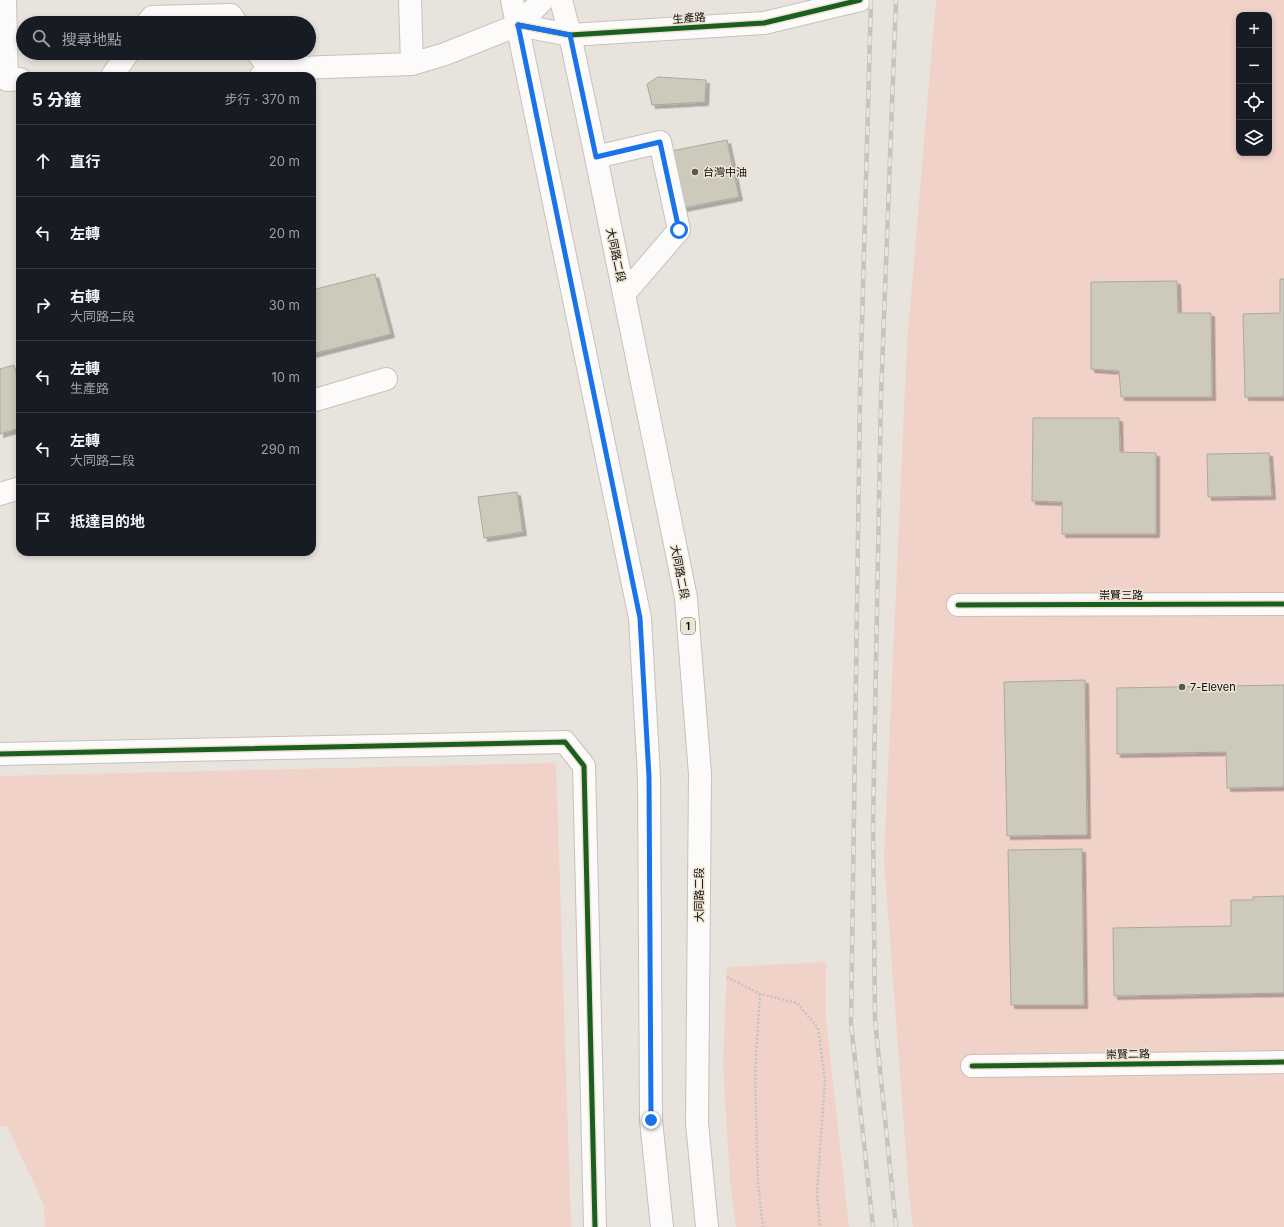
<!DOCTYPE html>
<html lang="zh-TW">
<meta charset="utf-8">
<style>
:root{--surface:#171b24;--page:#20242c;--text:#f1f3f6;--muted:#9ea1a6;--line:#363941}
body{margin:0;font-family:Inter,"Noto Sans TC",sans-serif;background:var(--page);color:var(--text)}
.controls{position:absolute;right:12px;top:12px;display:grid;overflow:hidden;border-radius:8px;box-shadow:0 2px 6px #0003}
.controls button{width:36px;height:36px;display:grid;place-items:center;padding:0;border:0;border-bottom:1px solid var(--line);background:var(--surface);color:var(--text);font:20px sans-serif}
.stop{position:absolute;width:12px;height:12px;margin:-9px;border:3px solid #1a73e8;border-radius:50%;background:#fff}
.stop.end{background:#1a73e8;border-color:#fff;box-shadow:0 1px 4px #0008}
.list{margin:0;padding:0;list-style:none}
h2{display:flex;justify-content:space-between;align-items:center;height:52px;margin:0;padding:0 16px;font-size:17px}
h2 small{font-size:13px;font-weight:400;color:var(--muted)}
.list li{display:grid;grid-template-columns:26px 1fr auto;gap:12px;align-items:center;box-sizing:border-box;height:72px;padding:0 16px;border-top:1px solid var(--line)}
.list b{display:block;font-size:15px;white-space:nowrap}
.list p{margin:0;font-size:13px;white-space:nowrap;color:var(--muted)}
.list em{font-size:13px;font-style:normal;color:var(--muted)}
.icon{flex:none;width:22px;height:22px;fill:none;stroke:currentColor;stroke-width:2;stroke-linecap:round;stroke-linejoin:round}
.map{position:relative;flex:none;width:1284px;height:1227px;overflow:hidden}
.search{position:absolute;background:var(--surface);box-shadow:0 2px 6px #0003;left:16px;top:16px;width:300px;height:44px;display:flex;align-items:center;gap:10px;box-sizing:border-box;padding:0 14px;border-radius:22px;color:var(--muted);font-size:15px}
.panel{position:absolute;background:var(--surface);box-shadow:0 2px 6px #0003;left:16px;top:72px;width:300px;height:484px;border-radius:12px}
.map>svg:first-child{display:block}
</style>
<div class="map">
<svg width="1284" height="1227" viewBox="0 0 1284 1227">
<defs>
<filter id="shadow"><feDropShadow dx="3.5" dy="3.5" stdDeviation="0" flood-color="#0004"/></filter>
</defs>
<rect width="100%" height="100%" fill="#e8e3dc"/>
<path fill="#f0d2c8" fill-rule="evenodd" d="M936,0H1284V1227H913L909,1194L884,859L907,344ZM1239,15H1269V153H1239Z
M556,763L571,1227H45L44,1205L7,1126L0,1127V776Z
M826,962V1019L849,1227H736L730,1182L723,1065L727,967Z"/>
<path fill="#cecabb" stroke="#aaa8a2" filter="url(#shadow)" d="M658,77L706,80L705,102L652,105L647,84Z
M727,140L739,197L678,209L666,152Z
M375,274L391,334L312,354V290Z
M1280,279H1284V397H1245L1243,314L1280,313Z
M1177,281L1178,313H1211L1212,397H1121L1119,371L1091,369V282Z
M14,365L20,387V428L0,434V369Z
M1033,418H1119L1120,452L1156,453V534H1062V502L1032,501Z
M1269,453L1272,496L1208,497L1207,454Z
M517,492L523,532L484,538L478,497Z
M1085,680L1087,835L1007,836L1004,682Z
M1284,685V787L1227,788L1226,752L1117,754V688Z
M1082,849L1084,1005H1011L1008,850Z
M1284,896V993L1114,996L1113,928L1231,926V900H1253V897Z"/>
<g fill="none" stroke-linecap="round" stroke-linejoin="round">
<defs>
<path id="minor" d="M5,0L7,80L20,79
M410,0L412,64
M147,23L152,17L231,15L236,23
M518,25L570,35L764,23L860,0
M258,53L269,69
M112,76L128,53
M261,76L269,69L412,64L445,54L518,25L543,0
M596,157L660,142L679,230L624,294
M312,401L386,379
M0,494L20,488
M958,605L1284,604
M0,754L565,742L584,766L595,1227
M972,1066L1284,1062"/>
<path id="major" d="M512,0L640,618L649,777L651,1120L662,1227
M561,0L570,35L596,157L686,598L700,774L697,1123L707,1227"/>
</defs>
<use href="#minor" stroke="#c6c1bc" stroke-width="24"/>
<use href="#major" stroke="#c6c1bc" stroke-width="24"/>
<path stroke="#c4c3c0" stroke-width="2.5" stroke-dasharray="2 2" stroke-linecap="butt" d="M727,977L760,994L797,1003L818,1028L825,1080L817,1193L820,1227
M760,994L755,1073L758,1184L763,1227"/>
<use href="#minor" stroke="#fcfbfa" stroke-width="22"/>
<use href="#major" stroke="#fcfbfa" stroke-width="22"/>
<defs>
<path id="rail" d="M871,0L860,395L851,1023L873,1227
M896,1227L875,1020L873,823L881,396L896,0"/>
</defs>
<use href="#rail" stroke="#c5c4c2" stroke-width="4.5"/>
<use href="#rail" stroke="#eee4d6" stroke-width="3" stroke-dasharray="9" stroke-linecap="butt"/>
<defs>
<path id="cycleway" d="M518,25L570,35L764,23L860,0
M958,605L1284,604
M0,754L565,742L584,766L595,1227
M972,1066L1284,1062"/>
</defs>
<use href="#cycleway" stroke="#eee4d6" stroke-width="8"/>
<use href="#cycleway" stroke="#1b5e20" stroke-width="5"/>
</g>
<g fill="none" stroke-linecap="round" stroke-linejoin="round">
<path stroke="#1a73e8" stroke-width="5" d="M651,1120L649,777L640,618L518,25L570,35L596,157L660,142L679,230"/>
</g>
<g fill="#5a5752" stroke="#eee4d6" stroke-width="1.5">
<circle cx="695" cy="172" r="4"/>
<circle cx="1182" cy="687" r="4"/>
</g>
<g text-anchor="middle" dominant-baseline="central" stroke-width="3" stroke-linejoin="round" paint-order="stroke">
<rect fill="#eee4d6" stroke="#514c45" stroke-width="1" x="681" y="618" width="14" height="16" rx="3"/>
<g font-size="10" font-weight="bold" fill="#0e0b07">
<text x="688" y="626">1</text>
</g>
<g font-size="11" fill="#0e0b07" stroke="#eee4d6">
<text transform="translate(689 18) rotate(-4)">生產路</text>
<text transform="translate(616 255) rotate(78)">大同路二段</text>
<text transform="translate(680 572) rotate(79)">大同路二段</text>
<text x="1121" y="595">崇賢三路</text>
<text transform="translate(699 895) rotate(-90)">大同路二段</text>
<text transform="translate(1128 1054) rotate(-1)">崇賢二路</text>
</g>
<g font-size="11" fill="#0e0b07" stroke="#eee4d6" text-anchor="start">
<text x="703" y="172">台灣中油</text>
<text x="1190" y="687">7-Eleven</text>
</g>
</g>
</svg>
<div class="controls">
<button>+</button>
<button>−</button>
<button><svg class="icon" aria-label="locate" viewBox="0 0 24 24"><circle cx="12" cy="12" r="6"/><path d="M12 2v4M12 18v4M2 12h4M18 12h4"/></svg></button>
<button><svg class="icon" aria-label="layers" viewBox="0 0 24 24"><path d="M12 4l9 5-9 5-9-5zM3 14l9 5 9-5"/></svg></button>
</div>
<div class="stop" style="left:679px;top:230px"></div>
<div class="stop end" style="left:651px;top:1120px"></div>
<div class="search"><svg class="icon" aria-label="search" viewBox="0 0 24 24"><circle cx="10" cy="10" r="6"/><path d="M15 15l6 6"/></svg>搜尋地點</div>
<section class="panel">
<h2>5 分鐘<small>步行 · 370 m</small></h2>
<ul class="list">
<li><svg class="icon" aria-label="ahead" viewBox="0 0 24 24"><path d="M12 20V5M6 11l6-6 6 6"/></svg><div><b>直行</b></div><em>20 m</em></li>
<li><svg class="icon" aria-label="left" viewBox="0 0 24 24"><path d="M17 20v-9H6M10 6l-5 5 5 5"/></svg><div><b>左轉</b></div><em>20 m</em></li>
<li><svg class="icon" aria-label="right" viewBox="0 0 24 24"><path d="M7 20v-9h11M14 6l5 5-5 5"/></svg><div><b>右轉</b><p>大同路二段</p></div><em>30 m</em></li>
<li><svg class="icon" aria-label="left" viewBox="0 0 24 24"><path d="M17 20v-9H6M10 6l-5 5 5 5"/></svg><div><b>左轉</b><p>生產路</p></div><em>10 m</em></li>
<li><svg class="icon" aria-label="left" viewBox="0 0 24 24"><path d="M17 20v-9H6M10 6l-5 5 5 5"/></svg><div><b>左轉</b><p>大同路二段</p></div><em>290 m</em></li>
<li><svg class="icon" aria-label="arrive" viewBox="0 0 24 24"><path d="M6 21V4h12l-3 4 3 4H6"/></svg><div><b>抵達目的地</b></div></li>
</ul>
</section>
</div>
